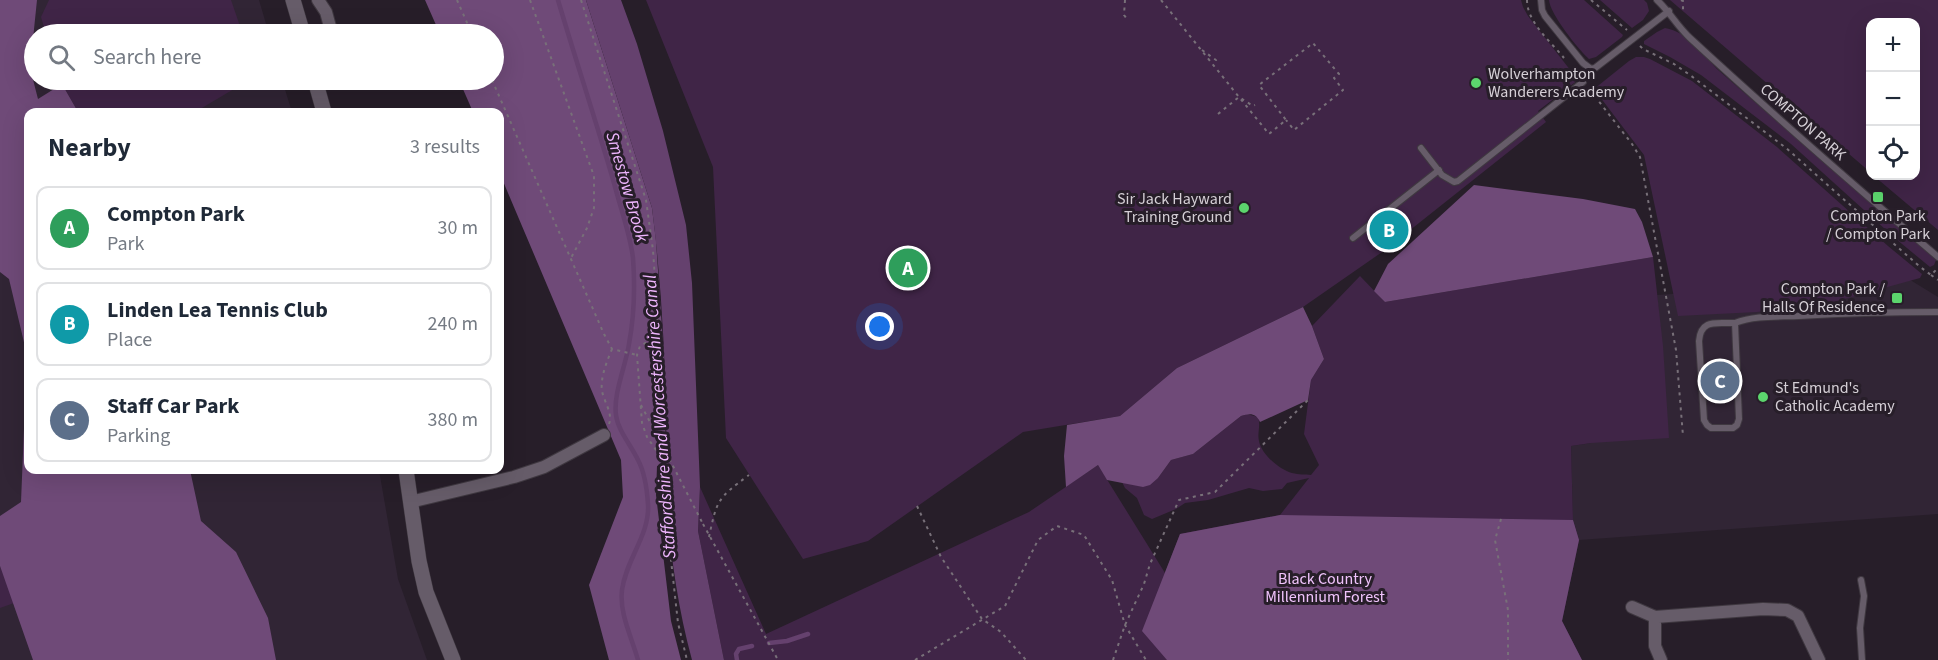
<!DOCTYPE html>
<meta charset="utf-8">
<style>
:root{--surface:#fff;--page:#f2f2f3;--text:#1f2937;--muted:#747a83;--line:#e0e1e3;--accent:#0b8043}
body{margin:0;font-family:"Source Sans 3",sans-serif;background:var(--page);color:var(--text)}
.controls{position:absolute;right:18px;top:18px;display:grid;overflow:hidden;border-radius:12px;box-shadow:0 6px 24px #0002}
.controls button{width:54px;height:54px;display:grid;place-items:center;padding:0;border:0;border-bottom:2px solid var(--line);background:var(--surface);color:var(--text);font:30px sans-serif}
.you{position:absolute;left:880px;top:327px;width:21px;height:21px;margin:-15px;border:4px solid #fff;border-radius:50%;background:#1a73e8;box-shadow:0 0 0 9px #1a73e833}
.badge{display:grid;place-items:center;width:39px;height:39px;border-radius:50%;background:var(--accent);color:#fff;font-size:20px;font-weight:700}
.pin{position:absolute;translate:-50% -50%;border:3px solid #fff;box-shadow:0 2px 6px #0006}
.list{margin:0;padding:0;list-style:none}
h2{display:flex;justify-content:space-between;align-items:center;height:78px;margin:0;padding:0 24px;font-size:26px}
h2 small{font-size:20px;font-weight:400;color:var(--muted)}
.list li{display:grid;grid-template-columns:39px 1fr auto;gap:18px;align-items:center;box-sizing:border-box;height:84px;margin:0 12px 12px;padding:0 12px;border:2px solid var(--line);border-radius:12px}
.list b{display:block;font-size:22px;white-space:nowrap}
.list p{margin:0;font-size:20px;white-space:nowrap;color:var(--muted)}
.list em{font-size:20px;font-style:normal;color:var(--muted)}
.icon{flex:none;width:33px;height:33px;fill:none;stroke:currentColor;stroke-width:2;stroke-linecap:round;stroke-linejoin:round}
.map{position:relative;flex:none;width:1938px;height:660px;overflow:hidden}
.search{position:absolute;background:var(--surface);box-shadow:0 6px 24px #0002;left:24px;top:24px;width:480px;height:66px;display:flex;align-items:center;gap:15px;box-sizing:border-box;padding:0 21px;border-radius:33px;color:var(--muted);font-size:22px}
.panel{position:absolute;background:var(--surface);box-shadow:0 6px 24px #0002;left:24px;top:108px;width:480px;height:366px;border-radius:12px}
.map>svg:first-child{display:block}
</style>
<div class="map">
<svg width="1938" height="660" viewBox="0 0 1938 660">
<rect width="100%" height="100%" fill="#271e29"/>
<path fill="#312535" d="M0,0H259L269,34H34V80H282L292,112H28V470H379L398,579L427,660H0Z
M1907,278L1938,297V514L1579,540L1573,520L1571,446L1591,443L1662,346L1657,295Z"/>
<path fill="#402547" d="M49,0H231L241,29L240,34H46L41,17Z
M646,0H1521L1523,7L1528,16L1578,80L1538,111L1546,122L1385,250L1303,307L1177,368L1120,416L1023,432L868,541L803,559L726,438L713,167Z
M1549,0H1584L1623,35L1622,37L1596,57L1589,59C1578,49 1550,14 1549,0Z
M1600,0H1644L1647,3L1649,11L1643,20L1632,28Z
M1670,0H1938V230L1874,176H1916V22H1870V172Z
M1665,28C1688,32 1703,53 1717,69L1936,260L1934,265L1930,267L1896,239L1791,144L1701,75L1670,57L1644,44V41L1657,32Z
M1636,57H1644L1650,59L1692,81L1777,147L1888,246L1922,274L1920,278L1837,301L1757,312L1678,316L1644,155L1594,89L1629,61Z
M60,80H239V86L195,112H78Z
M1653,257L1663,346L1669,438L1591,443L1571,446L1573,520L1579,540L1562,621L1582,660H724L698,531L700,487L766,634L1029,512L1098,465L1165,573L1180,534L1280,515L1309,478L1287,483L1282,489L1263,491L1249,488L1208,500L1185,503L1176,509L1152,519L1144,515L1137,498L1125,488L1122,482L1158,478L1171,460L1193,454L1241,416L1247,414L1258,417C1261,426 1257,433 1259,441C1261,454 1280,470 1292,473C1299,475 1305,474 1311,475L1319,465L1304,434L1311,380L1324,359L1312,326L1360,276L1385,302Z
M0,566L14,603L0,608Z"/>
<path fill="#6f4a78" d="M0,0H37L30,68L38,99L62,84L78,112H28V470H190L201,521L236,552L268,618L276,660H33L0,566V516L21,502L27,355L9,279L0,272Z
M425,0H586L652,208L656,241L664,358L666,467L657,466L656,495L671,621L681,660H609L589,585L623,497L621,460L500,174V112H473L459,80H494V34H440Z
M1474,185L1583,199L1635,209L1642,222L1653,257L1385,302L1374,291L1388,264Z
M1303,307L1312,326L1324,359L1311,380L1308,400L1260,422C1256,413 1250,413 1241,416L1193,454L1171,460L1158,478L1150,485L1143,487L1107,480L1098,465L1066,487L1064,456L1067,425L1120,416L1177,368Z
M1280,515L1573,520L1579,540L1562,621L1582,660H1167L1142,631L1180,534Z"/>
<path fill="#65416e" d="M586,0H621L637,44L663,131L686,225L692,283L700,487L698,531L724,660H692C675,597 667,532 666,467C665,452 667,436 666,421C665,350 661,279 652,208Z"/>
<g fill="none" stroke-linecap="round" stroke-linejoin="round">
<path stroke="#65416e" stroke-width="4.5" d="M558,0C576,61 596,121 614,183C620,207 630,233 633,258C635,285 634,317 629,344C626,365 613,394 616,415C618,431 631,445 638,460C645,473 647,489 648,504C650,535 626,559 622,590C619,613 632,638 638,660
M769,643L787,641L808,634
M737,660L736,654L739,649L752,646"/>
<defs>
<path id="lane" d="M1541,0L1542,10L1545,16L1583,63L1591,69L1595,68L1669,11
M1657,0C1670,12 1677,26 1690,38C1771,113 1854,185 1938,257
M1421,148L1442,175L1454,182L1458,181L1583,82
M1353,238L1439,170
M1735,323C1717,324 1701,318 1699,341L1704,420L1707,425L1711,428H1733L1737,425L1739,419L1735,323C1755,315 1779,317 1799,316C1846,313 1892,312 1938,312
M1861,580L1864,596L1860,628L1862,660"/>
<path id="street" d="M318,0L326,12L332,34
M304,34L332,31
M410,502L514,477L544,467L604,435
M1632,607L1655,617L1763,609L1787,610L1798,616L1819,660
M1655,617V646L1661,660"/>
<path id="secondary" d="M293,0L303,34
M315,80L324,112
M406,470L419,561L426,592L453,660"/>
</defs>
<use href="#lane" stroke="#3f3840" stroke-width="8"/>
<use href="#street" stroke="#3f3840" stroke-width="14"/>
<use href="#secondary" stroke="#3f3840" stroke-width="16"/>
<path stroke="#787079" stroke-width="2" stroke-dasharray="3 4.5" stroke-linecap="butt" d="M457,0L472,34
M530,0L594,176V208L587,228L571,258
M581,0L646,200L653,250L658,324L664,497L678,623L687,660
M1125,0L1124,15L1127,19
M1161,0L1239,97L1253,106L1255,105
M1527,0C1527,22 1550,41 1564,58
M1591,0L1627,30
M1681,0L1683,1V13
M1640,46L1643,49L1674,64L1690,75L1786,148L1919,266L1931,275L1938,268
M1202,50L1216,60L1218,58
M492,80L604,334L612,349L637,355
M1590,90L1632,144L1640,157L1676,350L1683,436
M1218,114L1239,97L1269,134L1286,120L1259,85L1313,43L1339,74L1334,78L1343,90L1294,130L1286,120
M1931,275L1938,280
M658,324L649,341L640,346L637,355L642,423L647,437L663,460
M641,405L659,439
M609,424C613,413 604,402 602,391C600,378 607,361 612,349
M917,506L941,557L982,619L1001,632L1026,660
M1501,519L1495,540L1508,610V660
M703,524L778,660
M709,537C717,499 718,498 749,475
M915,660L1005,606L1038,540L1057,526L1084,535L1112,580L1125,625L1146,660
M1113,660L1125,625L1144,584L1150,564L1179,500L1215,492L1308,400"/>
<use href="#lane" stroke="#665c69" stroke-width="6"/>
<use href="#street" stroke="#665c69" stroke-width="12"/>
<use href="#secondary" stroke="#665c69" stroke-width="15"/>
<path stroke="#787079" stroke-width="2" stroke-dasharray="3 4.5" stroke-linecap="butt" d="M659,439L703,524"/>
</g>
<g fill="#5cd56d" stroke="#271e29" stroke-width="2">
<circle cx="1476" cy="83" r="6"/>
<rect x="1872" y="191" width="12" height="12" rx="3"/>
<circle cx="1244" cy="208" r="6"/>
<rect x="1891" y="292" width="12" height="12" rx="3"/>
<circle cx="1763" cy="397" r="6"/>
</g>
<g text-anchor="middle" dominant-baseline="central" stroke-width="6" stroke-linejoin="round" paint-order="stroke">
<g font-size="16" fill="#d5cfd6" stroke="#271e29" text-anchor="start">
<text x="1488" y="74">Wolverhampton<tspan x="1488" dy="18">Wanderers Academy</tspan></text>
<text x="1232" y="199" text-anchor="end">Sir Jack Hayward<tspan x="1232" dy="18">Training Ground</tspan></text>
<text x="1878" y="216" text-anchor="middle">Compton Park<tspan x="1878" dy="18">/ Compton Park</tspan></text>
<text x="1885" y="289" text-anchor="end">Compton Park /<tspan x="1885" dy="18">Halls Of Residence</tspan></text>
<text x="1775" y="388">St Edmund's<tspan x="1775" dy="18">Catholic Academy</tspan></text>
</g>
<g font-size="16" fill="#d5cfd6" stroke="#271e29">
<text transform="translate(1803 122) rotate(41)">COMPTON PARK</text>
</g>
<g font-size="16" fill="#f0c3fc" stroke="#271e29">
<text x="1325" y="579">Black Country<tspan x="1325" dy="18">Millennium Forest</tspan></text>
</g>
<g font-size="18" font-style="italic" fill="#eeb5fd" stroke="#271e29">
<text transform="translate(627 187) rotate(74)">Smestow Brook</text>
<text transform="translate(660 417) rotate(-94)">Staffordshire and Worcestershire Canal</text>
</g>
</g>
</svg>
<div class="controls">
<button>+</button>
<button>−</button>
<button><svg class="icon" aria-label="locate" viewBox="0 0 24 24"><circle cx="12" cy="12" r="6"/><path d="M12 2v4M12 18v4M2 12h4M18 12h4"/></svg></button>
</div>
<div class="you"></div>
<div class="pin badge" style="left:908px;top:268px;background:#2e9e5b">A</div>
<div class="pin badge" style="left:1389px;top:230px;background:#0f9aa8">B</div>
<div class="pin badge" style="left:1720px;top:381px;background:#5c6f8a">C</div>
<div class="search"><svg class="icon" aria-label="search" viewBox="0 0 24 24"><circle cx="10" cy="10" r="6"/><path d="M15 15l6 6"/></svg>Search here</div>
<section class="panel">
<h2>Nearby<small>3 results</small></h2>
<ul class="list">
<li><span class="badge" style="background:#2e9e5b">A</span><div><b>Compton Park</b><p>Park</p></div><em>30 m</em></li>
<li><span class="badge" style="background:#0f9aa8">B</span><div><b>Linden Lea Tennis Club</b><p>Place</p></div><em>240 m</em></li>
<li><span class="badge" style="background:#5c6f8a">C</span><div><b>Staff Car Park</b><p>Parking</p></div><em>380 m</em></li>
</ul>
</section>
</div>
